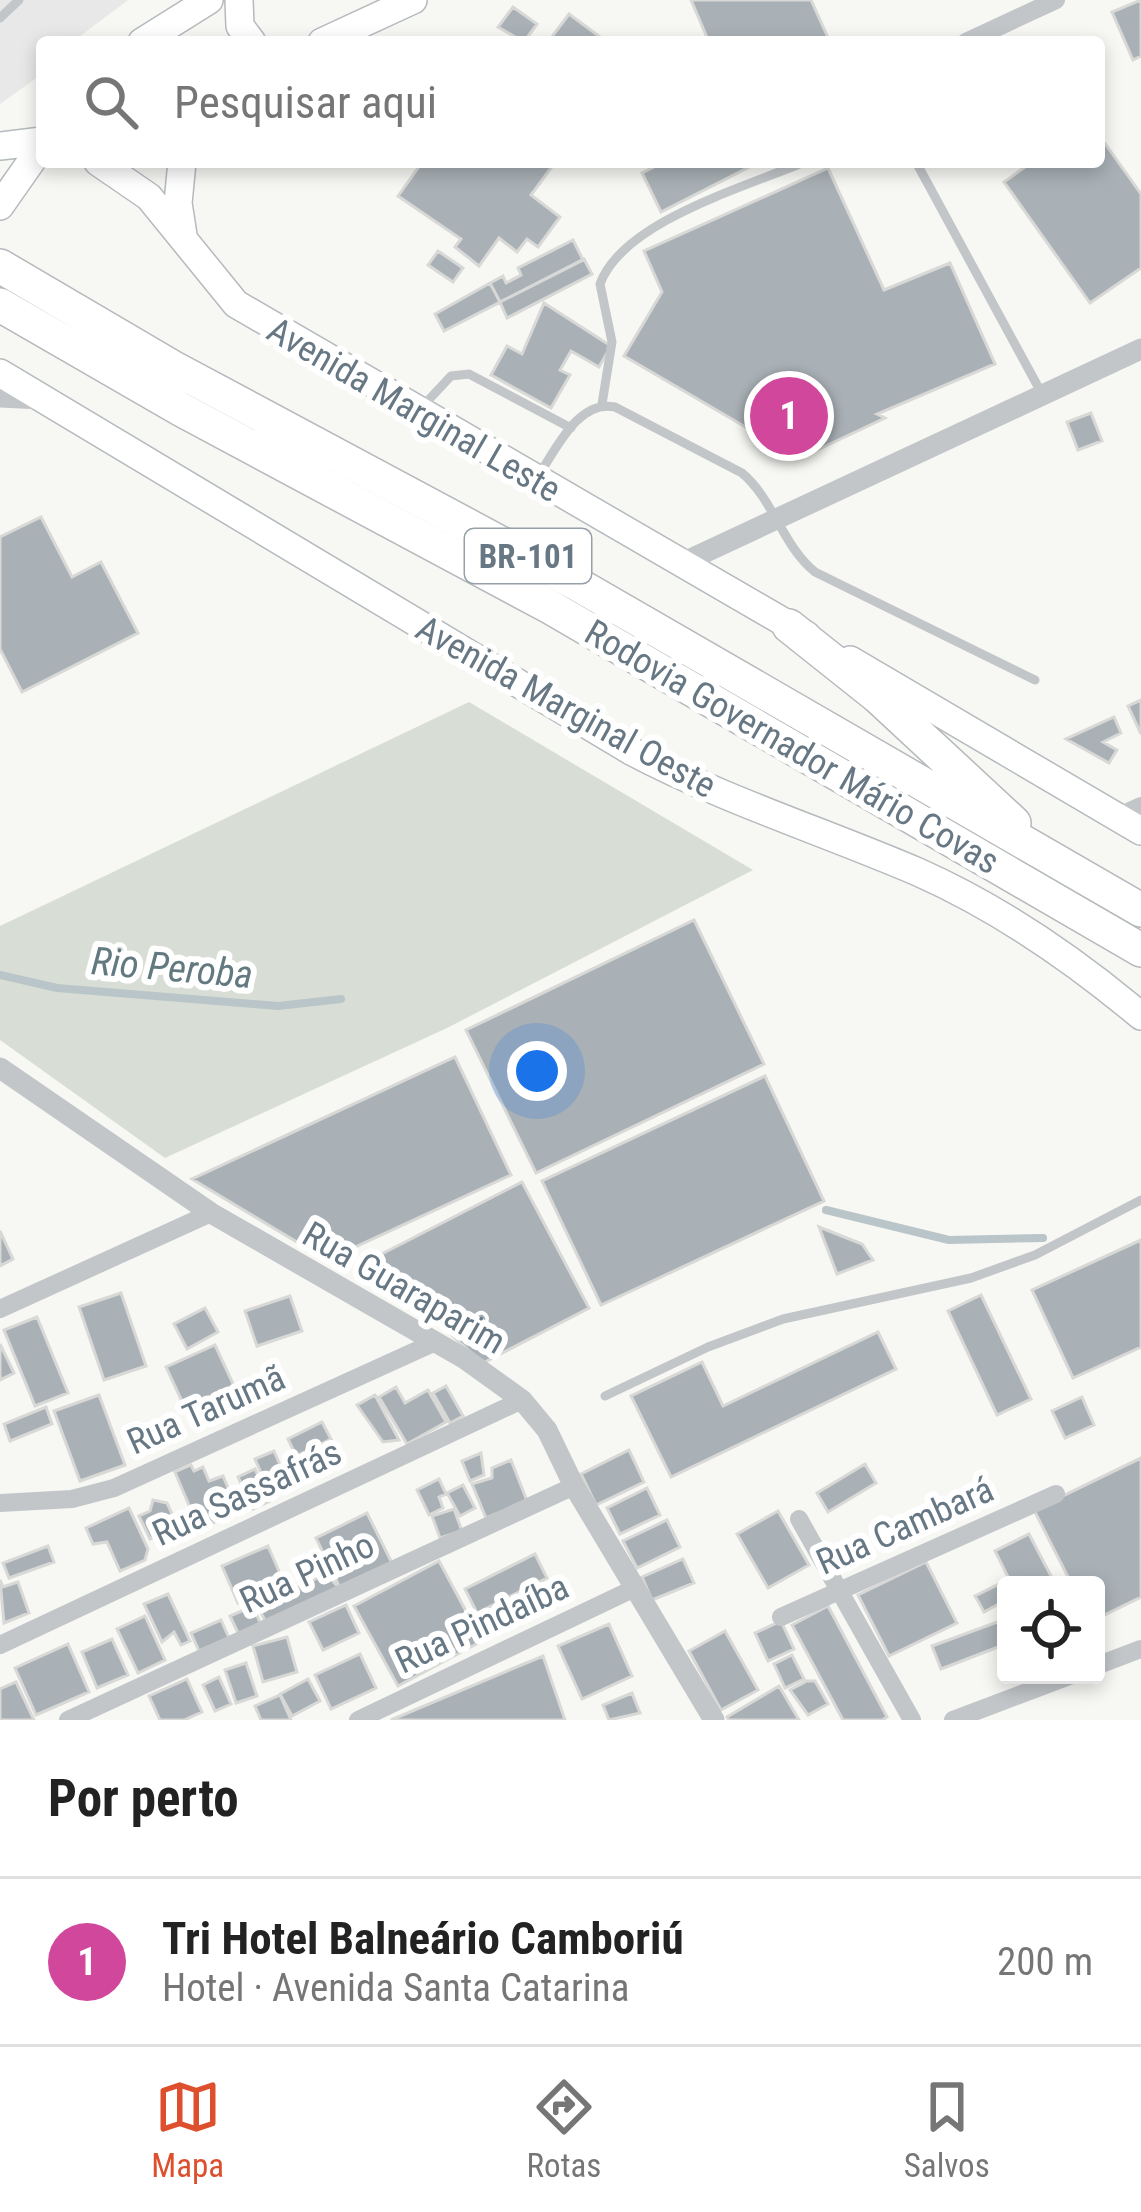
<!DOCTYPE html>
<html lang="pt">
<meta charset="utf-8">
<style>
:root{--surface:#fff;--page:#f6f6f6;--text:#222;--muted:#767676;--line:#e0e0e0;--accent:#dd4f2d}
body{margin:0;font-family:"Roboto Condensed",sans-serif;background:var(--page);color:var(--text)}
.controls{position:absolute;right:36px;bottom:36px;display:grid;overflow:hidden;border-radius:12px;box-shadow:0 6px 18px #0003}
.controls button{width:108px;height:108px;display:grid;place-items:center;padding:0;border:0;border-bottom:3px solid var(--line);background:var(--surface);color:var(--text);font:60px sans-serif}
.you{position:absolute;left:537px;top:1071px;width:42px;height:42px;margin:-30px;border:9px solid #fff;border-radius:50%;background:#1a73e8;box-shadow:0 0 0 18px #1a73e833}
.badge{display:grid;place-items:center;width:78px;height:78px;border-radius:50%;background:var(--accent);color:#fff;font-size:39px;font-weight:700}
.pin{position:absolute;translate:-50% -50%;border:6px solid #fff;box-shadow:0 3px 12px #0006}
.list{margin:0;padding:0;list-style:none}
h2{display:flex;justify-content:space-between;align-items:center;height:156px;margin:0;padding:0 48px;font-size:51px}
h2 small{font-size:39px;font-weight:400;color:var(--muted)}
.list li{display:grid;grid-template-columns:78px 1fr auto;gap:36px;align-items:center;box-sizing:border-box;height:168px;padding:0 48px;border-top:3px solid var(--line)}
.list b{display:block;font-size:45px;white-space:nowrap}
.list p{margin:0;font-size:39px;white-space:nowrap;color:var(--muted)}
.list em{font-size:39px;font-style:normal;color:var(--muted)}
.icon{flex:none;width:66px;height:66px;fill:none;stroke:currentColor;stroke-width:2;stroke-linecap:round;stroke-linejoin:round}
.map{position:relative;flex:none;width:1141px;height:1720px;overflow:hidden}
.search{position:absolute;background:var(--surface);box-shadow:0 6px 18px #0003;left:36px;right:36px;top:36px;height:132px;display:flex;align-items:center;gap:30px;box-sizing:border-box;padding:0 42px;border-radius:12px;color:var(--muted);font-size:45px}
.sheet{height:324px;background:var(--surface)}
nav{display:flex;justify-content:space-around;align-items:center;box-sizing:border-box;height:168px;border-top:3px solid var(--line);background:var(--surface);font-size:33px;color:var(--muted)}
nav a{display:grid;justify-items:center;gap:6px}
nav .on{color:var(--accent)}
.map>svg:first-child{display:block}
</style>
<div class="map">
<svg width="1141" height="1720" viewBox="0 0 1141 1720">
<rect width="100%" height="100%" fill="#f7f7f4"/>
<path fill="#e7e8e7" d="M0,0H128L72,42H42V74L0,104Z"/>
<path fill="#d8ded5" d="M469,702L753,870L447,1028L165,1158L0,1040V926Z"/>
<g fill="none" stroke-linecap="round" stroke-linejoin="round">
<path stroke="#b9c5c8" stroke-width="8" d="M0,975L57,988L278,1006L341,999
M826,1210L949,1240L1043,1238"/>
</g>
<path fill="#a9b1b6" stroke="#d8d8d6" stroke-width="3" d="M691,0H811L830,42H709Z
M1141,0V56L1133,60L1112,12Z
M513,7L537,24L524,42L498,27Z
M569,14L607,42H548Z
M1099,135L1141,194V268L1090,303L1004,182L1032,162H1099Z
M410,162H542L551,168L531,195L560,217L538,247L527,239L517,252L499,238L479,266L455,247L461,239L398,196L418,168Z
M664,162H754L755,164L661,212L642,173Z
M828,168L884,290L950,263L995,364L877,414L885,418L817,450L762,419L754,432L624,356L662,292L644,251Z
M573,240L583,260L500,302L490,283L503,276L506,283L521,275L518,268Z
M438,251L463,268L453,282L428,265Z
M584,259L592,274L507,318L500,302Z
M490,283L500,302L444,331L435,314Z
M544,303L611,346L599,367L571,351L560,370L570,375L551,408L491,375L507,346L522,354Z
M1091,413L1102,441L1078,450L1067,422Z
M41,517L72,577L101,562L138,633L22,692L0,649V537Z
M1141,700V734L1128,706Z
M1114,717L1121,733L1103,742L1117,750L1109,763L1066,739Z
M694,920L764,1064L536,1173L466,1030Z
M455,1057L511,1175L327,1260L192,1179Z
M765,1076L824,1201L601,1305L542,1181Z
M522,1182L589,1308L483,1363L368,1261Z
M819,1227L862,1244L873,1260L837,1274Z
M0,1231L13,1259L0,1266Z
M1141,1240V1347L1073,1378L1032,1290Z
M121,1293L146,1366L104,1380L79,1307Z
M981,1295L1031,1399L997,1415L948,1311Z
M290,1296L302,1331L257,1346L245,1311Z
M205,1308L218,1332L187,1349L174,1324Z
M37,1317L68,1393L35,1406L4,1330Z
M878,1332L896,1369L671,1477L631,1396L702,1362L723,1406Z
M0,1344L14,1373L0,1380Z
M215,1345L235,1388L186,1410L166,1367Z
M446,1386L463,1416L450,1423L433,1393Z
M396,1387L405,1403L428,1390L446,1422L407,1444L379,1397Z
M99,1395L125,1465L80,1481L54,1411Z
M375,1395L399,1440L383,1442L357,1405Z
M1082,1397L1094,1425L1065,1438L1052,1411Z
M46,1407L52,1424L10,1441L4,1424Z
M322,1422L331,1439L296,1456L288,1439Z
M629,1450L644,1482L596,1505L581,1474Z
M274,1451L284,1474L265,1482L255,1459Z
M481,1453L484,1475L470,1481L462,1461Z
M1141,1458V1597L1096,1619V1585H1072L1034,1510Z
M511,1460L527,1501L486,1518L472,1484L492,1478V1468Z
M865,1464L876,1483L828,1512L817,1493Z
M191,1465L194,1471L203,1467L209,1481L223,1476L238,1512L199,1529L175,1472Z
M255,1469L270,1501L253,1509L238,1477Z
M439,1479L446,1494L439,1497L443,1508L429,1515L417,1490Z
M463,1485L475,1508L460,1516L447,1493Z
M647,1488L660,1515L620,1534L607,1508Z
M153,1500L167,1503L178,1527L150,1539L139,1516L150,1511Z
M129,1508L148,1549L145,1560L120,1571L107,1542L93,1544L86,1528Z
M454,1509L462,1531L440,1538L432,1516Z
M778,1511L809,1565L768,1588L737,1534Z
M367,1513L392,1563L340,1588L316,1538Z
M667,1520L680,1547L637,1568L623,1541Z
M1029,1534L1051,1576L1035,1585H1006V1600L984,1612L975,1596L1009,1579L995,1551Z
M48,1546L54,1562L9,1578L3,1563Z
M268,1546L284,1583L238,1603L222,1566Z
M535,1554L547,1578L477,1613L465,1589Z
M683,1559L694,1583L652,1600L642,1577Z
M439,1561L482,1641L398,1686L354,1606Z
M926,1562L957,1623L889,1656L858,1595Z
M326,1574L341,1590L268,1626L258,1607Z
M0,1580L3,1587L18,1582L29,1613L4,1623Z
M168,1594L190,1641L181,1645L174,1632L162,1642L144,1604Z
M346,1605L359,1633L323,1650L309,1622Z
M253,1606L261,1625L239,1635L230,1616Z
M828,1606L887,1717L882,1720H843L792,1625Z
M145,1616L165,1660L138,1673L117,1629Z
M221,1620L229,1638L199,1651L191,1633Z
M781,1621L794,1649L768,1661L755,1633Z
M1000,1621L1006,1644L941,1669L932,1646Z
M609,1624L632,1676L582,1699L558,1646Z
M725,1631L758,1690L721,1710L689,1651Z
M287,1637L297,1672L263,1682L253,1646Z
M112,1639L128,1675L97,1688L82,1652Z
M68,1644L89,1692L36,1715L15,1668Z
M360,1654L376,1688L331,1709L315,1675Z
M792,1655L804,1679L785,1688L774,1664Z
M543,1656L565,1720H391Z
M246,1663L257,1696L236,1703L225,1670Z
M219,1677L231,1704L215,1711L203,1685Z
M187,1679L202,1712L184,1720H160L149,1696Z
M308,1679L320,1701L292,1716L280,1694Z
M807,1681H815L828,1704L808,1715L790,1690Z
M16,1682L34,1720H0V1689Z
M779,1686L799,1720H729L727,1717Z
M632,1693L640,1713L609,1720L603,1705Z
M280,1695L291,1720H261L255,1706Z"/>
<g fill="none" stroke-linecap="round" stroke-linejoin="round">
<defs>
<path id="primary" d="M239,0L240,26L252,42
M142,42L209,0
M322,42L413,0
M0,146L42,141
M98,162L149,197L236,304L806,635
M182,162L178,203L183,235
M0,206L42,146
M0,373L631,751C724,800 822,831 918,872C999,908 1073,959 1141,1016
M850,660L1141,831"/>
<path id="motorway" d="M0,266L172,367L577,584L1141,910
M0,305L182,410L550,607L1141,950
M789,626L877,696L1014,823"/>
</defs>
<use href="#primary" stroke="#b5babd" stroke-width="30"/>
<use href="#motorway" stroke="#b5b9bb" stroke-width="36"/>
<path stroke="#c2c6c9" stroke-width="9" d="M0,18L19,0
M916,162L1042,394
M602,404L612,342L600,284C623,221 746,187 804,162
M421,408L451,376L469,374L571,428
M538,476C556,450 578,399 615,407L742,473C774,500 782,545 815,572L1035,680
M605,1396L708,1347L783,1319L971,1278L1035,1255L1141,1200"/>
<path stroke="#c2c6c9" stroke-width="18" d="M966,42L1056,0
M1117,817L1141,806
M0,1309L211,1213
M0,1503L72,1499L114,1488L431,1344
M799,1519L912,1720
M781,1617L1056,1494
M0,1645L522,1400
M1096,1666L1141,1649
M68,1720L574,1486
M358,1720L635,1588
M953,1720L1072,1675"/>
<path stroke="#c2c6c9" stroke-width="21" d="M0,397L41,399
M680,564L1141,349
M0,1068L211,1213L465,1359L522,1400L547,1430L574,1486L714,1720"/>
<use href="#primary" stroke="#fff" stroke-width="27"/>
<use href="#motorway" stroke="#fff" stroke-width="33"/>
</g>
<g text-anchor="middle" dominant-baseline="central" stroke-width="12" stroke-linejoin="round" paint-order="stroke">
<rect fill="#fff" stroke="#95a0a9" stroke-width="3" x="465" y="529" width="126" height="54" rx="9"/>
<g font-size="33" font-weight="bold" fill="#677884">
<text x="528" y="556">BR-101</text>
</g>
<g font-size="36" fill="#677884" stroke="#fff">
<text transform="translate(414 410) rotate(30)">Avenida Marginal Leste</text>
<text transform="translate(566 707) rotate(29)">Avenida Marginal Oeste</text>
<text transform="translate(792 747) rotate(30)">Rodovia Governador Mário Covas</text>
<text transform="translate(404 1288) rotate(30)">Rua Guaraparim</text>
<text transform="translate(206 1410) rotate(-24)">Rua Tarumã</text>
<text transform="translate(247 1493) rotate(-25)">Rua Sassafrás</text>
<text transform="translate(905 1526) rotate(-24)">Rua Cambará</text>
<text transform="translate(307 1573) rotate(-25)">Rua Pinho</text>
<text transform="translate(482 1624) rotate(-25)">Rua Pindaíba</text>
</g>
<g font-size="39" font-style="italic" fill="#637980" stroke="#fff">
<text transform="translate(172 968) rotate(5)">Rio Peroba</text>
</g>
</g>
</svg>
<div class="controls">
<button><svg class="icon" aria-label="locate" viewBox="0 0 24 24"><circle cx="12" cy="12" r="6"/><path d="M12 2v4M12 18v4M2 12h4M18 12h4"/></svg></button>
</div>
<div class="you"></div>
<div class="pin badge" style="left:789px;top:416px;background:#d1479c">1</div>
<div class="search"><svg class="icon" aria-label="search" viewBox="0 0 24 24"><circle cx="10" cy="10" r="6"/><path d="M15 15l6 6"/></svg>Pesquisar aqui</div>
</div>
<section class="sheet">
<h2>Por perto<small></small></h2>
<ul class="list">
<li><span class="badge" style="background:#d1479c">1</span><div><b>Tri Hotel Balneário Camboriú</b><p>Hotel · Avenida Santa Catarina</p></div><em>200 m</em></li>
</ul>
</section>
<nav>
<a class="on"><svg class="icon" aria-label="map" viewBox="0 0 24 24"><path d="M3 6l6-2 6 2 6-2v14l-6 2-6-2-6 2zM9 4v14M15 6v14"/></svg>Mapa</a>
<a><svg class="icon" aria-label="directions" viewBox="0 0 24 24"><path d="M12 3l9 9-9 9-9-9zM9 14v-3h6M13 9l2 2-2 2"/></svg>Rotas</a>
<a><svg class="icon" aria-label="saved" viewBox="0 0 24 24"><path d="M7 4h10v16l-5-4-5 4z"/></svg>Salvos</a>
</nav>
